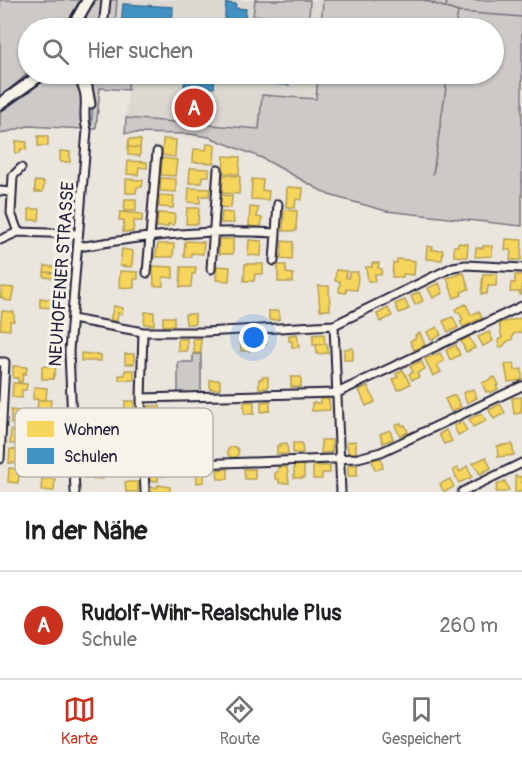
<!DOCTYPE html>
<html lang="de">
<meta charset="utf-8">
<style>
:root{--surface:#fff;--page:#f6f6f6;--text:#202124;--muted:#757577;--line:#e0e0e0;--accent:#c8321e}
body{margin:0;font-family:Pangolin,sans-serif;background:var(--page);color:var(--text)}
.you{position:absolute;left:254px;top:338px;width:21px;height:21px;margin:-15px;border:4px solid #fff;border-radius:50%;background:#1a73e8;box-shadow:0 0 0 9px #1a73e833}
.badge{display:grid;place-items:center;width:39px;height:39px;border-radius:50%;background:var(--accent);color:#fff;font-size:20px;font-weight:700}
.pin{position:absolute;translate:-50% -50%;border:3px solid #fff;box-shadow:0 2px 6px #0006}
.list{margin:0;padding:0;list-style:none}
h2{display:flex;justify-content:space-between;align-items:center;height:78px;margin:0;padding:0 24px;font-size:26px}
h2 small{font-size:20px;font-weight:400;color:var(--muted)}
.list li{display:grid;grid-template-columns:39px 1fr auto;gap:18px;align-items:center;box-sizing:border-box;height:108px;padding:0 24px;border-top:2px solid var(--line)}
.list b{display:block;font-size:22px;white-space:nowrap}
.list p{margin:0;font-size:20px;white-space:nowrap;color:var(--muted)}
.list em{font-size:20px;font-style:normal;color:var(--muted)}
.icon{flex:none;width:33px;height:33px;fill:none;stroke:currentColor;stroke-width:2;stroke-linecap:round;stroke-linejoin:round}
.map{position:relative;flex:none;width:522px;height:492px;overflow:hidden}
.search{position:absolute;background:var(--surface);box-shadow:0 2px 4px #0004;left:18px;right:18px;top:18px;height:66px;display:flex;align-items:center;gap:15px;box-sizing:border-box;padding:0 21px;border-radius:33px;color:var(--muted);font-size:22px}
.sheet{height:186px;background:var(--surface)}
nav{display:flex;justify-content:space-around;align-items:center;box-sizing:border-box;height:84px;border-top:2px solid var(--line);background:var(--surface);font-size:16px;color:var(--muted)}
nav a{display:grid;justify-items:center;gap:3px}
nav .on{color:var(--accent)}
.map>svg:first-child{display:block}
</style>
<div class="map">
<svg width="522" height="492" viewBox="0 0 522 492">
<rect width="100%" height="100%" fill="#eae6de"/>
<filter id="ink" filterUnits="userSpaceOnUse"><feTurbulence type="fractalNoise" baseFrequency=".0167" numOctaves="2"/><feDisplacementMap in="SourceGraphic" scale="12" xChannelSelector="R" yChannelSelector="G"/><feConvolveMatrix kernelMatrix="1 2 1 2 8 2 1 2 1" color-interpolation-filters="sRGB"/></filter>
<g filter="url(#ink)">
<path fill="#dbd8d2" d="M117,0H323L321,28H115Z
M129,74H318L316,99L259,129L126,118Z"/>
<path fill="#cdc9c6" stroke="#787680" stroke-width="1.5" d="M0,0H85L67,28H28V73L0,98Z
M95,0H117L115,28H81Z
M255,0H310L309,18L253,16Z
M323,0H522V226L386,211L329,195L262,158L209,137L189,134L125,133L126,118L259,129L262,95L316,99L318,74H494V28H321Z
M43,74H71L82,91L84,129L28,126L0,134V107Z
M91,74H129L128,90L100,88L96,129H91C92,118 95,81 91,74Z
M193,354H201V394H178V362H193Z"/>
<path fill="#f6d55c" stroke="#b69f52" stroke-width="1.5" d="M38,136H48V146H38Z
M129,139L141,140L140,148L128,147Z
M163,139L176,140L175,157L162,155Z
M16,141L27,142L26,150L21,149L20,153H15Z
M207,144L215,145L214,163L193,162L194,149L206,150Z
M128,147L140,148V156L128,155Z
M60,151L70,152V162H60Z
M224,156L240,157L239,174L223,173Z
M162,158L177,160L175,176L161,175Z
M128,161L147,162V168L139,167L138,175L127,174Z
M190,168L209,169V176H202V183H189Z
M223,175L240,176L239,194L222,193Z
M161,178L176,179V192L160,191Z
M126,179L143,180L142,187H137L136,193H126Z
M252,179L263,180L262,190L269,191L268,200L251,199Z
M35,181L44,182L43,192H35Z
M287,187L303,188L302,200L296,199L295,208L286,207Z
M189,188L210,189L209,196H200V203L188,202Z
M159,195L174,196L173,208L159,207Z
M221,195L232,196L231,208L220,207Z
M125,199H136V211H124Z
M250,207L258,208L257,217L262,218L261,227L249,226Z
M187,208H199L198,224H186Z
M29,209H40L39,220H29Z
M284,210L297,211L296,231H283Z
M120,212L142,214V221H134L133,232H123L124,220H119Z
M222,212L233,213L234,223H221Z
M158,213L175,214L174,225L168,224V227H157Z
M219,239H233V254H219Z
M506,239L522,240L521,260H510L511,250H505Z
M249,240L262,241L261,256L248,255Z
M185,241L204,242L203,254L191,253V257H184Z
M282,241L293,242L292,260L281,259Z
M458,243L468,244L467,257L454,256V246H458Z
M158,244H174L173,257H155Z
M427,246L433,247L432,250H443L442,260L426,259Z
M483,246H492V256L475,257L476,248H483Z
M122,249L133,251L132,267L120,266Z
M397,259L415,261L414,275L403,274V277H392L393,263H397Z
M372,263H379L378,268L382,269L381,275L375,274V281H368L366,267H372Z
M245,264H263V274H255L254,281H244Z
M278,265H286V273L293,274V282H278Z
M45,266L65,268L66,274L44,272Z
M153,266L173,267V278L163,277V286H154Z
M217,266L230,267L229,281L216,280Z
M181,267H196L195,274H192L191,287H180Z
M336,270L346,271V278H349V272H358L357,290L346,289V293L339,292L340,281H335Z
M120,271L138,272V279H134V288L119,287Z
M44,272L66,274V275H64V279L44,277Z
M464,273L469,289L461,292L462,295L454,298L447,278Z
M483,274H497L496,286H488L487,294H481Z
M515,275H522V295H520V292H510L511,283H515Z
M439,283L443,293L433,298L428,288Z
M318,286H329L330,310H320Z
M2,287L14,288L11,301L4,300L3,297L0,298Z
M419,292L423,301L415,305L411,296Z
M40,298L55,300L54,308L40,307Z
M405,300L409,309L399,313L395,304Z
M466,304L471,315L479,311L482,318L463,327L460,321L463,320L459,312L457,313L455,309Z
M114,306L123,308L122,314L118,313L117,321L110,320Z
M388,308L392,316L380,322L377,314Z
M2,311L14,312V321H10V330L0,329Z
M269,311H279V320H269Z
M145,312H154V325L144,324Z
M185,314H195V324H186Z
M163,317H174V325L163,326Z
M453,317L458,328L448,332L443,321Z
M522,318V332L513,334L512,340L508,341L502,347H499L498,340L502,338L499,323Z
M437,327L441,335L431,340L427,332Z
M489,332L493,341L483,346L478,337Z
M420,333L425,345L414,350L410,341L416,338L415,335Z
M297,334L299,347H292V341H289V335Z
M324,334L325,344L313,345V335Z
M257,335H266V345H257Z
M240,336H249L250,351H241Z
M469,337L475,348L466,352L461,341Z
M201,338V353H194L193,339Z
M178,339H187V351H178Z
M316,344H327L328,353L317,354Z
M456,345L460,355L450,360L446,350Z
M353,348V360H344V349Z
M81,353L101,355V361H81Z
M440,353L444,361L437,365L441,372L433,376L425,359Z
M125,354H134V364H125Z
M421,361L425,369L417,373L419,377L412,380L409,374L413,372L410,366Z
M514,363L515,370L522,369V380L508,382L505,365Z
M13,366L27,367L26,374L23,373L22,382H18V378H13Z
M42,366L56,367L53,379H42Z
M125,370H134V380H119V375H125Z
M403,370L410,384L398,390L393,379L398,377L396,374Z
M262,377H268V388H259V379H262Z
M291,377H301V387H291Z
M495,377L499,385L496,386L498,389L490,393L489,391L486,392L482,383Z
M210,380H220V389H210Z
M13,383L27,384L26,390H22V398L12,397Z
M368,386L375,402L366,406L359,390Z
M34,387L47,388L46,400L33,399Z
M473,389L477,398L467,403L463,393Z
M455,395L461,407L451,412L445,399Z
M522,397L521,413L514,414L512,398Z
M320,399H329L330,410L312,411V403H320Z
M38,400H51L50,412H37Z
M125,401H134V413L125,414Z
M270,401V411L261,412V402Z
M244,402H254V414H244Z
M500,404L505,413L494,419L489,410Z
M148,406H160V417H147Z
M11,410L25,412V418H21V425L11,424Z
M482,413L486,421L473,427L469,419Z
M462,422L467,431L458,435L454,426Z
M401,423L402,426L405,425L408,432L400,436L395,425Z
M11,430L24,432V437H20V444H10Z
M390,430L393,439L383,443L380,434Z
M446,430L452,441L444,444L439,434Z
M321,440H332V452L321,453Z
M356,441V453H348L347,442Z
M287,443L288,454H277V446H280V444Z
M293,443H302L303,453H293Z
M512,444L514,455L498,457L497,446Z
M227.5 452a5.5 5.5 0 1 1 11 0a5.5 5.5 0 1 1-11 0Z
M10,449L24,451L23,457H19V463H9Z
M486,457L491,468L480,474L473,463Z
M381,458L383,468L375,470L372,460Z
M304,465V478H294V466Z
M348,465H357V476H348Z
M313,466H330V473H322V479H313Z
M467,466L472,477L459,483L453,470L458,468L460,472Z
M278,467H287L289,483H279V479H275V472H278Z
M9,468L23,470V476H19L18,483L8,482Z
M196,469H207V474H204V482L197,483Z
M228,469V479H218L217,470Z
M244,469H255V479H245Z
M149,470H164V476H158V481H150Z
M102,472L103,479L85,478V473Z
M515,476L522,477V492H515Z
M42,479H55L54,491L41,490Z
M450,479L454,487L444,492L440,484Z
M505,481L509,490L506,492H496L497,485Z
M125,482H138V492H126Z
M158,485L170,487V492H151V487H158Z"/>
<path fill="#4393c3" stroke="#39719a" stroke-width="1.5" d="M226,3L236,4L235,8L246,9L244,28H224Z
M123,4L173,7L172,28H121Z
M185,74H215L214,88L204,87V90L184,89Z
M275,74H290L289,85L274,84Z"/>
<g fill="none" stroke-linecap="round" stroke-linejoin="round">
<path stroke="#716f7b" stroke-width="1.5" d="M424,0L458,12L522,17
M446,8L447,0
M455,28L458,12
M433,174L448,74"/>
<defs>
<path id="minor" d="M103,28L106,0
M74,74C94,97 80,108 87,130L69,351L75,492
M82,74L88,87L91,104
M0,191L11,192
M18,232L11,213L13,176L21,168
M0,240L18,232L78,234
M78,245L85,246C150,235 210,229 276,233
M274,261L278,204
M211,269L218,169
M147,273L157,152
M72,319L143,332H204L334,325L453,267L466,265L522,268
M334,325L341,492
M143,332L141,398L145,492
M0,362H5L0,459
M141,398L337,393L522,306
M144,466L358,458L381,452L522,386
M462,492L522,463"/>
<path id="secondary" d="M72,28L88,0
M0,104L42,74"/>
</defs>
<use href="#minor" stroke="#22223b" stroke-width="11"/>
<use href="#secondary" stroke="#22223b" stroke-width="15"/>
<use href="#minor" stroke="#f7f3e8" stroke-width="7"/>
<use href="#secondary" stroke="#f7f3e8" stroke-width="10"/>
</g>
</g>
<g text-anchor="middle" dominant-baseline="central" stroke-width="6" stroke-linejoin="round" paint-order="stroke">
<g font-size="18" fill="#22223b" stroke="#f7f3e8">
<text transform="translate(62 274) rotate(-86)">NEUHOFENER STRASSE</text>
</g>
</g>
<rect x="15" y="408" width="198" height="69" rx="9" fill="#f7f3e8" stroke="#b7b4b4" stroke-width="1.5"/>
<rect x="27" y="421" width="27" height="16" fill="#f6d55c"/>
<rect x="27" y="448" width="27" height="16" fill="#4393c3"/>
<g font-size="16" fill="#22223b">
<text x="64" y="435">Wohnen</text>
<text x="64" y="462">Schulen</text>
</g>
</svg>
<div class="you"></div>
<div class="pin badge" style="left:194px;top:108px">A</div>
<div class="search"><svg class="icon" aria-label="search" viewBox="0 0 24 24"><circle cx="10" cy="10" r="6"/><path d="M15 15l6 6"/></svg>Hier suchen</div>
</div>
<section class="sheet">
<h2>In der Nähe<small></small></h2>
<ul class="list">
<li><span class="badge">A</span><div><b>Rudolf-Wihr-Realschule Plus</b><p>Schule</p></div><em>260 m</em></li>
</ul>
</section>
<nav>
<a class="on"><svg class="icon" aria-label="map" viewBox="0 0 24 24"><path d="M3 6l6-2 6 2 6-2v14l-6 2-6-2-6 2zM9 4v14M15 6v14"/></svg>Karte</a>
<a><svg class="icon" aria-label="directions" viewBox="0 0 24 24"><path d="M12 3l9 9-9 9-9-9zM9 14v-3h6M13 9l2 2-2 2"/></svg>Route</a>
<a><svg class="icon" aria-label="saved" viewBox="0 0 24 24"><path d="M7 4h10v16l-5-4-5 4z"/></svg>Gespeichert</a>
</nav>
